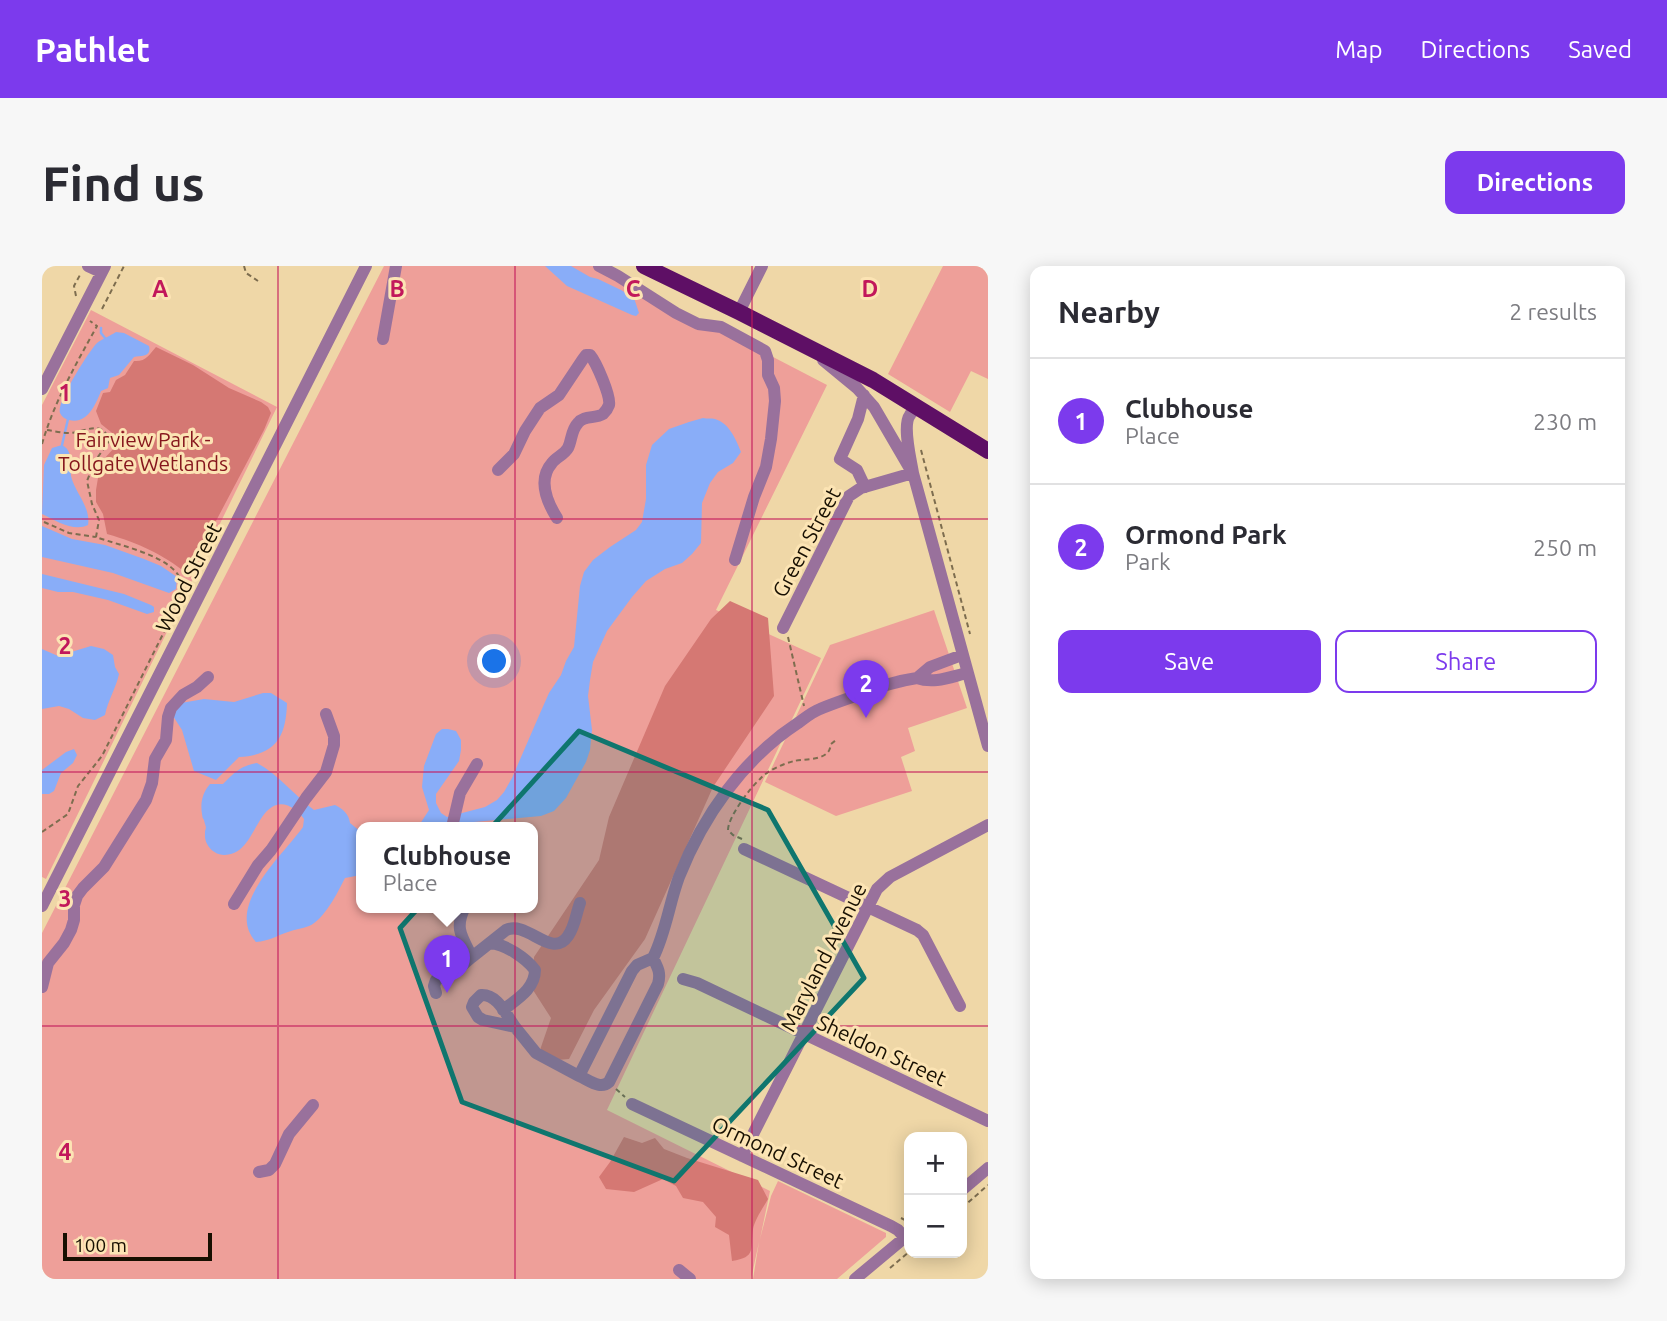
<!DOCTYPE html>
<meta charset="utf-8">
<style>
:root{--surface:#fff;--page:#f7f7f7;--text:#2b2b33;--muted:#7c7c81;--line:#e1e1e2;--accent:#7c3aed}
body{margin:0;font-family:Ubuntu,sans-serif;background:var(--page);color:var(--text)}
.controls{position:absolute;right:21px;bottom:21px;display:grid;overflow:hidden;border-radius:14px;box-shadow:0 4px 18px #0003}
.controls button{width:63px;height:63px;display:grid;place-items:center;padding:0;border:0;border-bottom:2px solid var(--line);background:var(--surface);color:var(--text);font:35px sans-serif}
.scale{position:absolute;left:21px;bottom:18px;width:149px;box-sizing:border-box;padding-left:7px;border:4px solid #170f01;border-top:0;font-size:19px;line-height:24px;white-space:nowrap;color:#170f01;-webkit-text-stroke:5px #fce4b4;paint-order:stroke}
.you{position:absolute;left:453px;top:396px;width:24px;height:24px;margin:-18px;border:5px solid #fff;border-radius:50%;background:#1a73e8;box-shadow:0 0 0 10px #1a73e833}
.badge{display:grid;place-items:center;width:46px;height:46px;border-radius:50%;background:var(--accent);color:#fff;font-size:23px;font-weight:700}
.pin{position:absolute;translate:-50% -58px;filter:drop-shadow(0 2px 4px #0008)}
.pin::after{content:'';position:absolute;top:37px;width:24px;height:21px;background:inherit;clip-path:polygon(0 0,100% 0,50% 100%)}
.popup{position:absolute;left:314px;top:556px;width:182px;height:91px;box-sizing:border-box;display:grid;place-content:center;border-radius:14px;background:var(--surface);filter:drop-shadow(0 2px 5px #0005);font-size:23px;white-space:nowrap;color:var(--muted)}
.popup b{font-size:26px;color:var(--text)}
.popup::after{content:'';position:absolute;left:50%;top:100%;margin-left:-14px;border:14px solid transparent;border-top-color:var(--surface)}
.list{margin:0;padding:0;list-style:none}
h2{display:flex;justify-content:space-between;align-items:center;height:91px;margin:0;padding:0 28px;font-size:30px}
h2 small{font-size:23px;font-weight:400;color:var(--muted)}
.list li{display:grid;grid-template-columns:46px 1fr auto;gap:21px;align-items:center;box-sizing:border-box;height:126px;padding:0 28px;border-top:2px solid var(--line)}
.list b{display:block;font-size:26px;white-space:nowrap}
.list p{margin:0;font-size:23px;white-space:nowrap;color:var(--muted)}
.list em{font-size:23px;font-style:normal;color:var(--muted)}
.actions{display:flex;gap:14px;padding:21px 28px}
.actions a{flex:1;padding:16px 0;border:2px solid var(--accent);border-radius:14px;text-align:center;font-size:24px;color:var(--accent)}
.actions .main{background:var(--accent);color:#fff}
.map{position:relative;flex:none;width:946px;height:1013px;overflow:hidden;border-radius:14px}
header{display:flex;align-items:center;gap:42px;box-sizing:border-box;height:98px;padding:0 35px;background:var(--accent);color:#fff}
header strong{font-size:33px}
nav{display:flex;gap:38px;margin-inline-start:auto;font-size:24px}
.intro{display:flex;align-items:center;justify-content:space-between;box-sizing:border-box;height:168px;padding:0 42px}
h1{margin:0;font-size:49px}
.button{padding:18px 32px;border-radius:14px;background:var(--accent);color:#fff;font-size:24px;font-weight:700}
main{display:flex;gap:42px;padding:0 42px}
aside{flex:1;background:var(--surface);border-radius:14px;box-shadow:0 4px 18px #0003}
.map>svg:first-child{display:block}
</style>
<header>
<strong>Pathlet</strong>
<nav><a>Map</a><a>Directions</a><a>Saved</a></nav>
</header>
<div class="intro"><h1>Find us</h1><a class="button">Directions</a></div>
<main>
<div class="map">
<svg width="946" height="1013" viewBox="0 0 946 1013">
<rect width="100%" height="100%" fill="#efd7a7"/>
<path fill="#ee9f99" fill-rule="evenodd" d="M342,0H555L785,119L674,344L779,392L565,844L728,925L718,973L729,930L736,915L844,967V971L795,1013H711L717,976L709,1013H0V667ZM319,561H491V641H319Z
M901,0H946V113L929,105L908,146L846,108Z
M49,44L235,141L4,613L0,611V139Z
M892,344L925,442L866,462L873,485L859,491L870,525L794,550L723,516L788,379Z"/>
<path fill="#d57873" d="M114,81L151,99L187,122L219,136L226,141L229,147L222,164L146,308C118,287 99,278 65,268L61,248L54,236V224L57,206L61,194L73,181L74,170L59,158L54,145L61,127L68,126L74,114L83,109L92,95C104,96 107,89 114,81Z
M688,335L726,352L732,430L671,521L603,673L552,744L527,793L515,794L498,784L509,752L491,724L492,691L557,594L567,551L623,420L669,353Z
M582,871L600,877L613,872L622,883L645,892L716,914L726,933C721,942 713,953 711,963C708,983 715,991 690,995L687,969L673,961L674,951L661,936L641,932L634,920L621,913L592,926L564,923L557,911L568,896Z"/>
<path fill="#89adf8" d="M503,0H529L548,11L556,13L579,24L592,32L597,47L594,50L590,49L525,20Z
M74,66L82,67L107,80C110,91 99,90 92,91L77,109L68,112L66,122L59,125C54,138 45,159 27,154C23,153 20,151 18,147C14,137 47,85 55,77C60,73 68,70 74,66Z
M661,152C665,153 669,152 673,153C687,157 694,173 699,186L691,197L676,206L668,217L660,237L659,277L650,288L640,297L623,303L604,315L590,331L565,365L551,396L548,414L546,430L550,464L548,484L544,496L524,532L512,545L499,550L376,561L387,544L380,521L382,500L394,468L400,463H406L414,465L419,474V484L417,495L394,528V537L399,547L405,551L443,541L455,534L462,526L470,512L499,445L507,427L519,409L524,395L532,381L538,320L542,306L551,294L568,281L594,264L600,256L604,233V199L610,179L627,163L647,156Z
M20,179C32,185 27,198 29,210C33,227 49,241 46,259C32,266 14,255 0,248L2,199L10,182Z
M0,260L30,273L63,279L102,293L119,300L135,311L134,323L127,327L71,307L0,291Z
M0,308L82,328L109,339L112,341V346L105,348L66,334L31,326H16L0,322Z
M49,380L62,383L71,389L73,401L77,408C74,422 66,434 63,449L53,454L41,452L27,443L17,440L0,443V383L16,390Z
M221,427H229L245,437C244,472 233,489 197,491L174,514L152,505L140,464L131,450L139,437L162,433L192,436Z
M32,483L35,489L31,497L19,507L12,525L7,528H0V504L24,486Z
M215,497C237,509 252,529 272,544L293,539C301,543 307,548 308,557L319,566V609L303,612C296,626 282,654 267,660C260,663 253,663 246,666C234,670 227,675 214,676C182,641 241,589 261,561L262,553C256,544 242,533 230,541C212,552 209,589 182,589C172,589 162,579 163,568C163,561 165,564 163,558C161,549 161,556 160,548C158,536 161,526 168,518H181C193,506 198,500 215,497Z"/>
<g fill="none" stroke-linecap="round" stroke-linejoin="round">
<path stroke="#89adf8" stroke-width="2.5" d="M59,62V67L63,72
M20,179L26,153"/>
<path stroke="#7d6d4f" stroke-width="2" stroke-dasharray="5 3.5" stroke-linecap="butt" d="M202,0L204,7L216,15
M34,30L32,20L38,9
M60,43L82,0
M0,178C12,136 34,98 55,60L48,55
M879,184L928,368
M2,256L27,267L53,271
M746,371L762,440
M0,566L26,548L36,520L60,490L123,364L140,317C133,290 78,280 54,271L57,254L50,238L45,215L53,195L68,174C58,153 45,166 28,167C20,167 12,165 5,164
M700,573L691,569L686,564C686,551 708,522 718,513C726,504 741,498 752,495C761,493 777,494 784,488C788,485 788,482 789,478L794,474
M574,823L583,831
M920,942L946,919
M859,952L867,956
M848,1002L867,986"/>
<path stroke="#99719c" stroke-width="12" d="M46,0L59,6
M557,0L576,10L634,47L656,58L679,61L723,85L726,94V109L732,122L733,135L729,173L724,201L712,231L693,294
M697,46L720,0
M341,73L354,0
M781,94L815,122L832,141L867,201
M0,123L63,0
M822,129L816,153L798,193L815,204L823,221
M877,142C874,144 869,146 868,149C860,159 869,194 871,207L946,480
M456,204L472,188L483,165L498,142L517,129L541,93L544,89H548C554,96 569,130 567,139C566,142 563,146 561,148C553,153 542,149 536,157C529,164 530,174 526,182C522,189 514,191 510,197C495,214 505,236 515,252
M741,362L807,230L819,222L871,207
M920,389L888,401L875,412C892,418 908,411 925,407
M410,561L418,527L435,498
M702,583L875,664L881,669L918,740
M192,638L216,599L229,584L264,532L284,506L292,479V470L284,448
M0,640L324,0
M448,677C463,678 484,692 493,704C493,723 475,733 461,744
M430,691L464,664C485,654 510,694 526,670C533,660 534,648 538,637
M641,713L655,717L946,855
M0,721L6,697L22,677L29,664L32,654V639L35,630L41,622L62,601L104,534L110,517L113,493L124,474L126,451L129,442L141,429L155,421L166,411
M394,727L392,720L394,714L417,702L430,691C420,671 412,662 423,641
M473,761C464,749 456,728 439,729L432,736L430,741L436,751L441,754L473,761L494,787L537,810L590,705L595,699L611,692C624,666 627,638 637,611C661,550 701,493 756,457C763,452 770,446 778,443C790,438 802,434 813,430C833,422 854,415 875,412
M537,810C547,814 558,824 567,816L616,718C619,707 616,702 611,692
M590,838L849,960L856,964L863,972
M700,890L835,623L848,611L946,559
M217,906L227,904L233,898L247,868L271,839
M920,924L946,902
M637,1004L648,1013
M813,1013L867,968"/>
<path stroke="#5e0f65" stroke-width="16" d="M602,0L697,46L831,114L946,185"/>
</g>
<path fill="#0f766e" fill-opacity="0.2" stroke="#0f766e" stroke-width="5" stroke-linejoin="round" d="M537,465L726,544L822,712L632,915L420,836L358,662Z"/>
<path fill="none" stroke="#c2185b" stroke-width="2" stroke-opacity="0.55" d="M236,0V1013M473,0V1013M710,0V1013M0,253H946M0,506H946M0,760H946"/>
<g text-anchor="middle" dominant-baseline="central" stroke-width="6" stroke-linejoin="round" paint-order="stroke">
<g font-size="21" fill="#86161d" stroke="#fce4b4">
<text x="101" y="173">Fairview Park -<tspan x="101" dy="24">Tollgate Wetlands</tspan></text>
</g>
<g font-size="21" fill="#170f01" stroke="#fce4b4">
<text transform="translate(764 276) rotate(-62)">Green Street</text>
<text transform="translate(146 311) rotate(-63)">Wood Street</text>
<text transform="translate(781 691) rotate(-63)">Maryland Avenue</text>
<text transform="translate(840 784) rotate(25)">Sheldon Street</text>
<text transform="translate(736 886) rotate(25)">Ormond Street</text>
</g>
</g>
<g font-size="23" text-anchor="middle" font-weight="bold" fill="#c2185b" stroke="#fce4b4" stroke-width="6" stroke-linejoin="round" paint-order="stroke">
<text x="118" y="31">A</text>
<text x="355" y="31">B</text>
<text x="591" y="31">C</text>
<text x="828" y="31">D</text>
<text x="23" y="135">1</text>
<text x="23" y="388">2</text>
<text x="23" y="641">3</text>
<text x="23" y="894">4</text>
</g>
</svg>
<div class="controls">
<button>+</button>
<button>−</button>
</div>
<div class="scale">100 m</div>
<div class="you"></div>
<div class="pin badge" style="left:405px;top:727px">1</div>
<div class="popup"><b>Clubhouse</b>Place</div>
<div class="pin badge" style="left:824px;top:452px">2</div>
</div>
<aside>
<h2>Nearby<small>2 results</small></h2>
<ul class="list">
<li><span class="badge">1</span><div><b>Clubhouse</b><p>Place</p></div><em>230 m</em></li>
<li><span class="badge">2</span><div><b>Ormond Park</b><p>Park</p></div><em>250 m</em></li>
</ul>
<div class="actions"><a class="main">Save</a><a>Share</a></div>
</aside>
</main>
